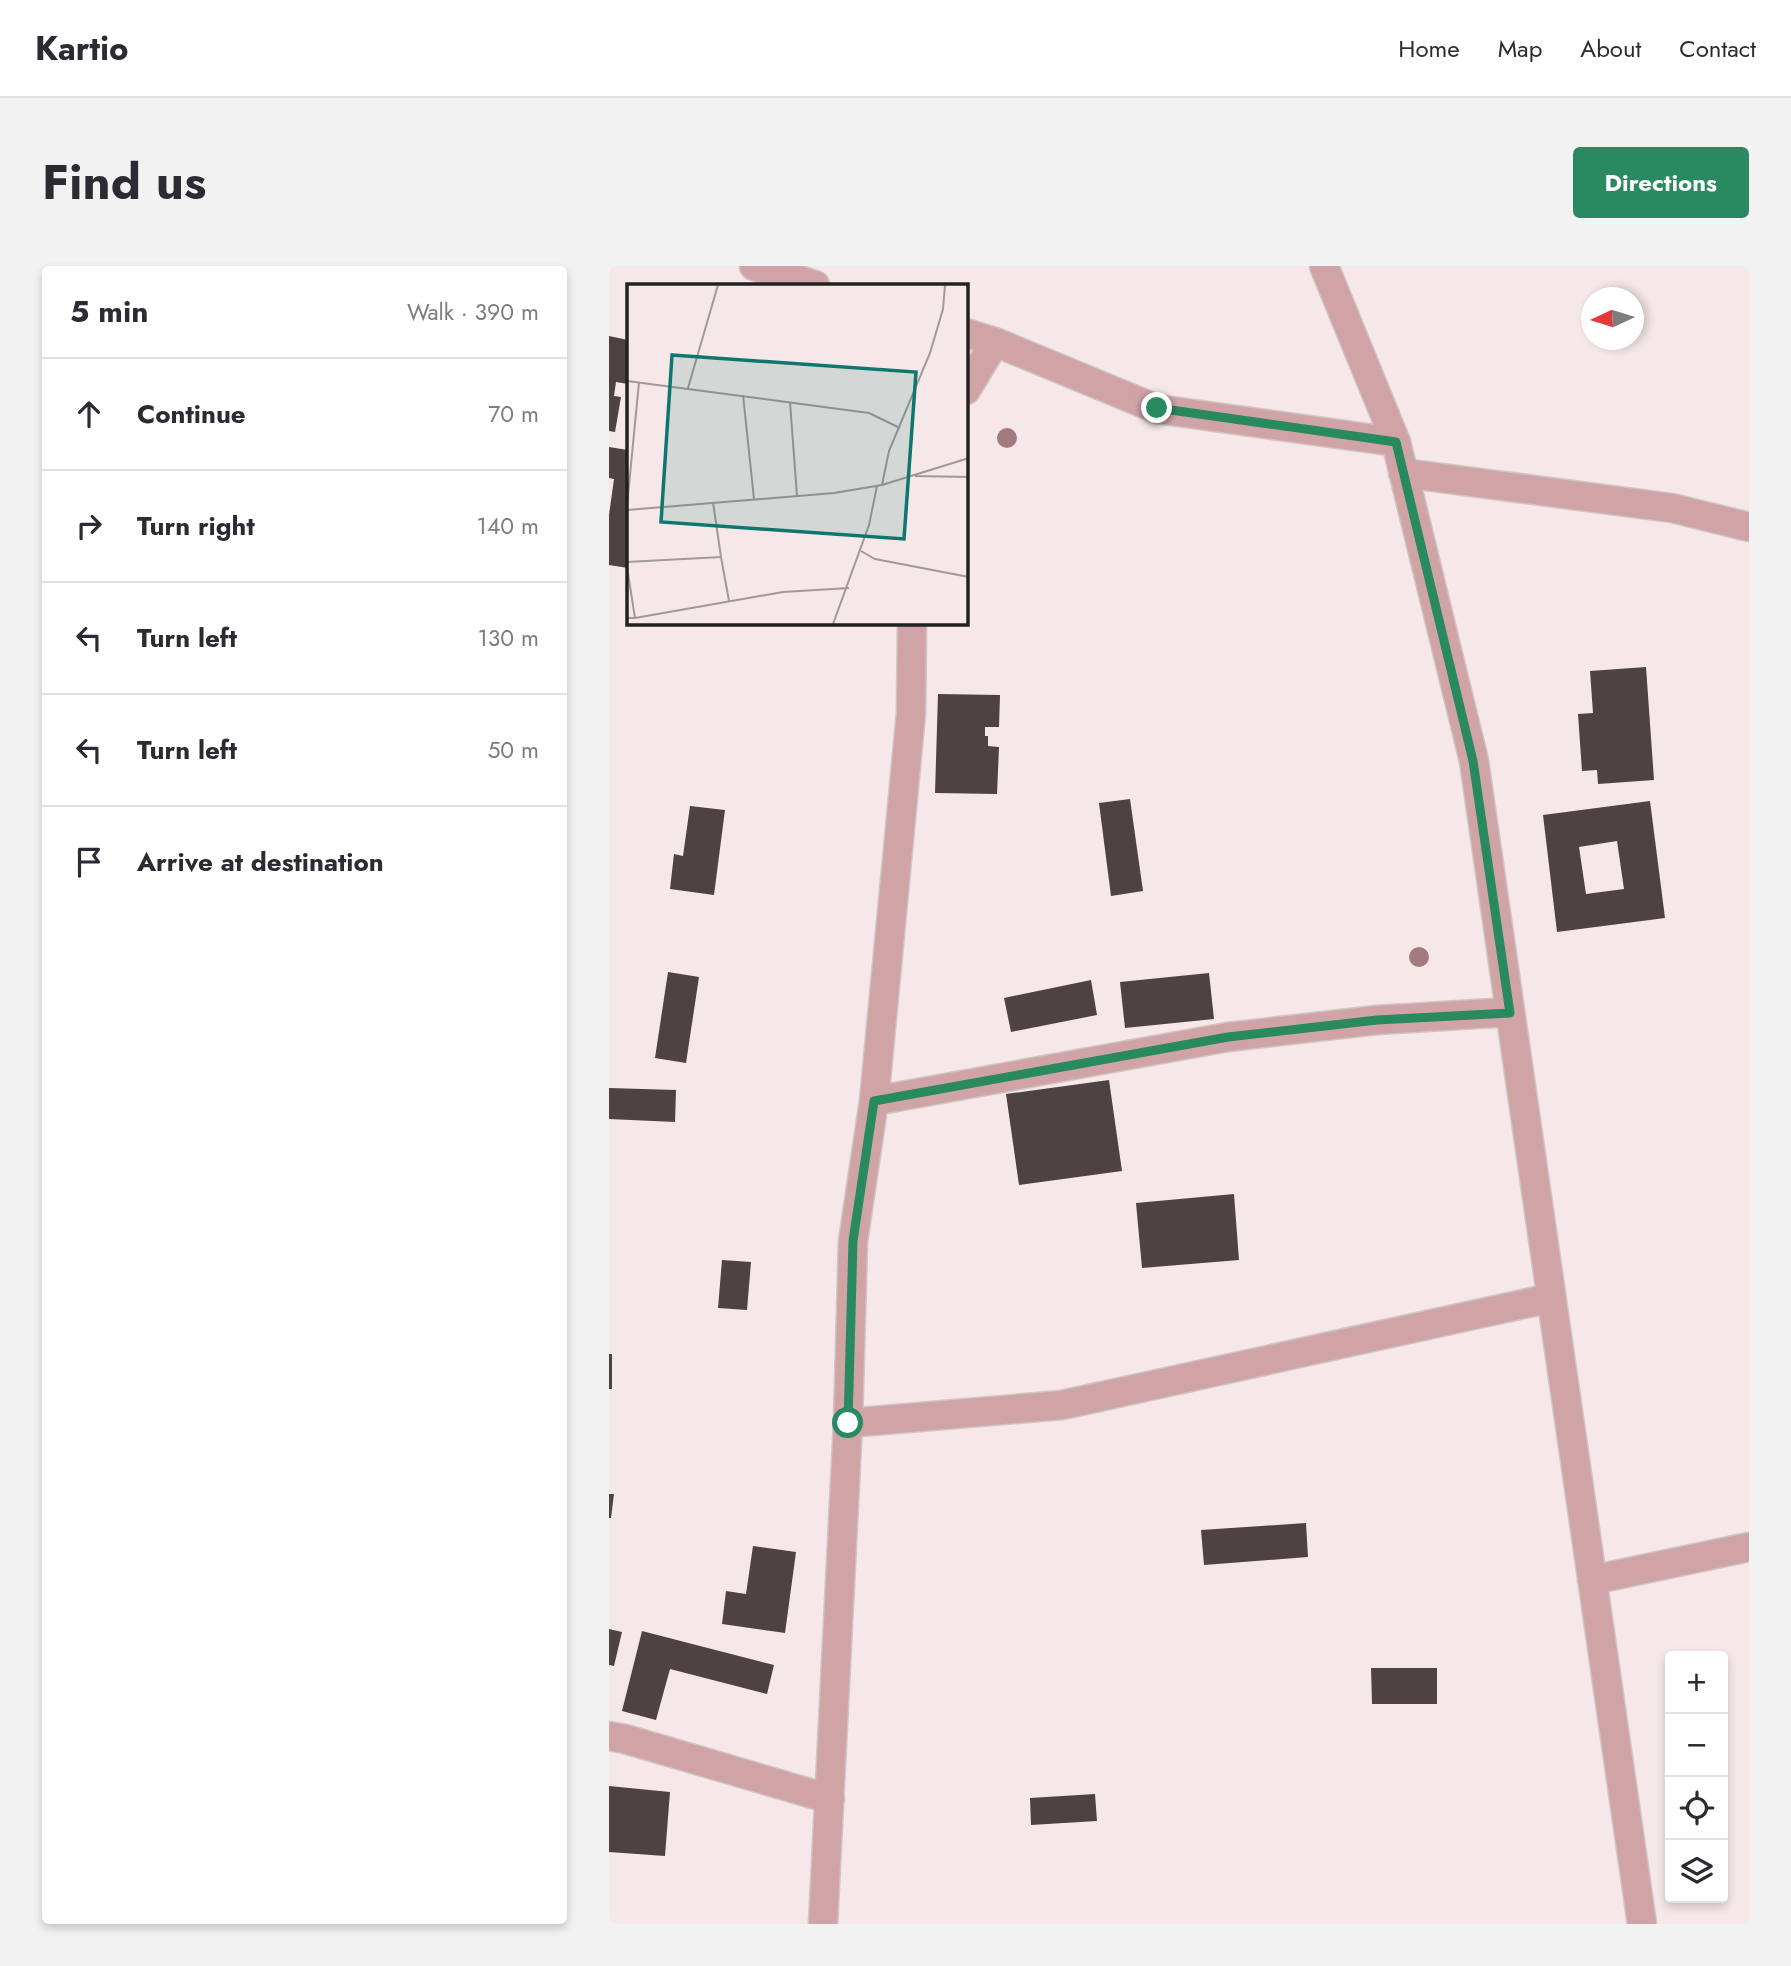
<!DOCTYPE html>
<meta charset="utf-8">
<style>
:root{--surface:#fff;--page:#f2f2f3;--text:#2b2b33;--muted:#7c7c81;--line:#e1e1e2;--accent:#298961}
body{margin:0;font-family:Jost,sans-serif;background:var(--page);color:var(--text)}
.controls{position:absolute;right:21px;bottom:21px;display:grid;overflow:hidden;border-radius:7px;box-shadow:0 4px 10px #0003}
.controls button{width:63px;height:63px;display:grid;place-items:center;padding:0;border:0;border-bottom:2px solid var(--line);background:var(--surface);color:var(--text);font:35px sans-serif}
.compass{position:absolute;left:972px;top:21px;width:63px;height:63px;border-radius:50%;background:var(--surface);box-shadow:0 4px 10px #0003;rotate:266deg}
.stop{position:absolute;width:21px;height:21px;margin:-16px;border:5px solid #298961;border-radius:50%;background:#fff}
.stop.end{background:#298961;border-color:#fff;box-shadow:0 2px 7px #0008}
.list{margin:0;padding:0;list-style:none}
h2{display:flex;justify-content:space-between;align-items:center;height:91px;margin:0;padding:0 28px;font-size:30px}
h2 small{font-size:23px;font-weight:400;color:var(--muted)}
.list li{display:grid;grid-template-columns:46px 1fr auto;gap:21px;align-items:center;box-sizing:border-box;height:112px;padding:0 28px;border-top:2px solid var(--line)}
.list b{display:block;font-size:26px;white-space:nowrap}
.list em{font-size:23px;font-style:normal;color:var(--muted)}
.icon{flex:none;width:38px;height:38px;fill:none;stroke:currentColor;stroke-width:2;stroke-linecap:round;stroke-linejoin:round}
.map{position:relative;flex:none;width:1140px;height:1658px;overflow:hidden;border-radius:7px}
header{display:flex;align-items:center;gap:42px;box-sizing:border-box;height:98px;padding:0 35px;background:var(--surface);border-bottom:2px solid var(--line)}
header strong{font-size:33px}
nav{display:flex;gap:38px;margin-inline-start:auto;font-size:24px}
.intro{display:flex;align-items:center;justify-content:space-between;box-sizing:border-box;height:168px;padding:0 42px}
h1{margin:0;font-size:49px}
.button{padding:18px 32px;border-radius:7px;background:var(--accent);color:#fff;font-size:24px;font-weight:700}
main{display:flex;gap:42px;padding:0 42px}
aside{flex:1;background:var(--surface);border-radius:7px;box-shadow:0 4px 10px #0003}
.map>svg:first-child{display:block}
</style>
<header>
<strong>Kartio</strong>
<nav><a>Home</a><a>Map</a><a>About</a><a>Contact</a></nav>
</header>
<div class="intro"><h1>Find us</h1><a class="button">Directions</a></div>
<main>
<aside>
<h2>5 min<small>Walk · 390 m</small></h2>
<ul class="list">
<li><svg class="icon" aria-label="ahead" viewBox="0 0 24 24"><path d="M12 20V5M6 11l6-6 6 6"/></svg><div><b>Continue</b></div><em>70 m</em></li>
<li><svg class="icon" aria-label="right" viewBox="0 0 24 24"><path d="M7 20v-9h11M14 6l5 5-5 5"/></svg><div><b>Turn right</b></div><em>140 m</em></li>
<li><svg class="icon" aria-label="left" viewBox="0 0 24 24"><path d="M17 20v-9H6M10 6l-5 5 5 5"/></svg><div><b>Turn left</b></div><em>130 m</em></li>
<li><svg class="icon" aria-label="left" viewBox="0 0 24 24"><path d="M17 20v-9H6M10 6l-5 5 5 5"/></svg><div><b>Turn left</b></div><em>50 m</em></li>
<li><svg class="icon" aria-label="arrive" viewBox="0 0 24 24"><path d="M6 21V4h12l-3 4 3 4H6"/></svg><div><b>Arrive at destination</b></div></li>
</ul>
</aside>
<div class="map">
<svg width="1140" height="1658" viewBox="0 0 1140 1658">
<rect width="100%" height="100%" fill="#f6e8e9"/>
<path fill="#4e4243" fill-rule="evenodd" d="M0,70L19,74V118L7,116L5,130L12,131L6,166L0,165Z
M0,181L19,184V302L0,299V249L5,213L0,212Z
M1037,401L1045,514L989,518L988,504L973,505L969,448L984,447L981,405Z
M329,428L391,429L390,461H376V470H379V480L390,481L388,528L326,527Z
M521,533L534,625L502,630L490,537Z
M1041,535L1056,652L948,666L934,549ZM1008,575L1015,623L977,628L970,581Z
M81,540L116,544L105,629L61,623L65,588L74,590Z
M59,706L90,711L77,797L46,792Z
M600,707L605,753L516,762L511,716Z
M482,714L488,749L402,766L395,732Z
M500,814L513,905L410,919L397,828Z
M0,822L67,824L66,856L0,853Z
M625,928L630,994L533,1002L527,937Z
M113,994L142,996L138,1044L109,1042Z
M0,1088H3V1123H0Z
M0,1228H5L2,1252H0Z
M697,1257L699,1291L595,1299L592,1264Z
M144,1280L187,1286L176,1367L113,1358L117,1325L137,1328Z
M0,1363L13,1366L5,1400L0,1399Z
M33,1365L165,1399L158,1428L61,1403L47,1454L13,1445Z
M762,1402H828V1438H763Z
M0,1520L61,1526L56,1590L0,1586Z
M486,1528L488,1555L422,1559L421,1532Z"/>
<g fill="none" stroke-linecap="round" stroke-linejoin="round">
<defs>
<path id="minor" d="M145,0L206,19
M715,0L787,176L865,495L1033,1658
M357,67L386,76L548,143L787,176
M357,124L386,76
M794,207L1063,242L1140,261
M265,835L619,771L768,754L901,746
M239,1157L453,1139L942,1032
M983,1314L1140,1281
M0,1470L16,1473L221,1533
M214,1658L239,1157L244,975L265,835L302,447L303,357"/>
</defs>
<use href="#minor" stroke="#d0c4c5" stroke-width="31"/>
<use href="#minor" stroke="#d0a3a7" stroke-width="28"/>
</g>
<g fill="#a27a80">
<circle cx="398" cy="172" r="10"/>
<circle cx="810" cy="691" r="10"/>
</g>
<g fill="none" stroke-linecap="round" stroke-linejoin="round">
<path stroke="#298961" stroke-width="9" d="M239,1157L244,975L265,835L619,771L768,754L901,747L864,495L787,176L548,142"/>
</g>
<g transform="translate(18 18)">
<rect width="341" height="341" fill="#f6e8e9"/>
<path fill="none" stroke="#a29899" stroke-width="2" d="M0,97L242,129L273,144M61,104L91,1M116,111L127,215M163,118L170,212M288,192L342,193M255,201L262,167L303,69L316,25L318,1M86,218L94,273M0,222L12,98M0,226L207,209L255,201L342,174M234,267L248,275L342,293M0,278L94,273L102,317M0,283L8,334H0M8,334L156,308L222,304M206,340L242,241L250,202"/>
<path fill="#0f766e" fill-opacity="0.15" stroke="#0f766e" stroke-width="3.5" d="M45,71L289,88L277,255L34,238Z"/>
<rect width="341" height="341" fill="none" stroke="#252020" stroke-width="3.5"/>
</g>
</svg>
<div class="controls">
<button>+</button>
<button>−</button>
<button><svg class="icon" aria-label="locate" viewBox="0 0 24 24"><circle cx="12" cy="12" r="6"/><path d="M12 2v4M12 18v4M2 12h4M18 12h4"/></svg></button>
<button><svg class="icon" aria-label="layers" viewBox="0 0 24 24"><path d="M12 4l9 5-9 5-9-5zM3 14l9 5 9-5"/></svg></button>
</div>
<svg class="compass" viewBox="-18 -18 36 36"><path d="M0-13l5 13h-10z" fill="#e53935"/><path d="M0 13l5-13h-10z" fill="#7c7c81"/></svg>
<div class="stop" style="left:239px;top:1157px"></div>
<div class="stop end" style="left:548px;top:142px"></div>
</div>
</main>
